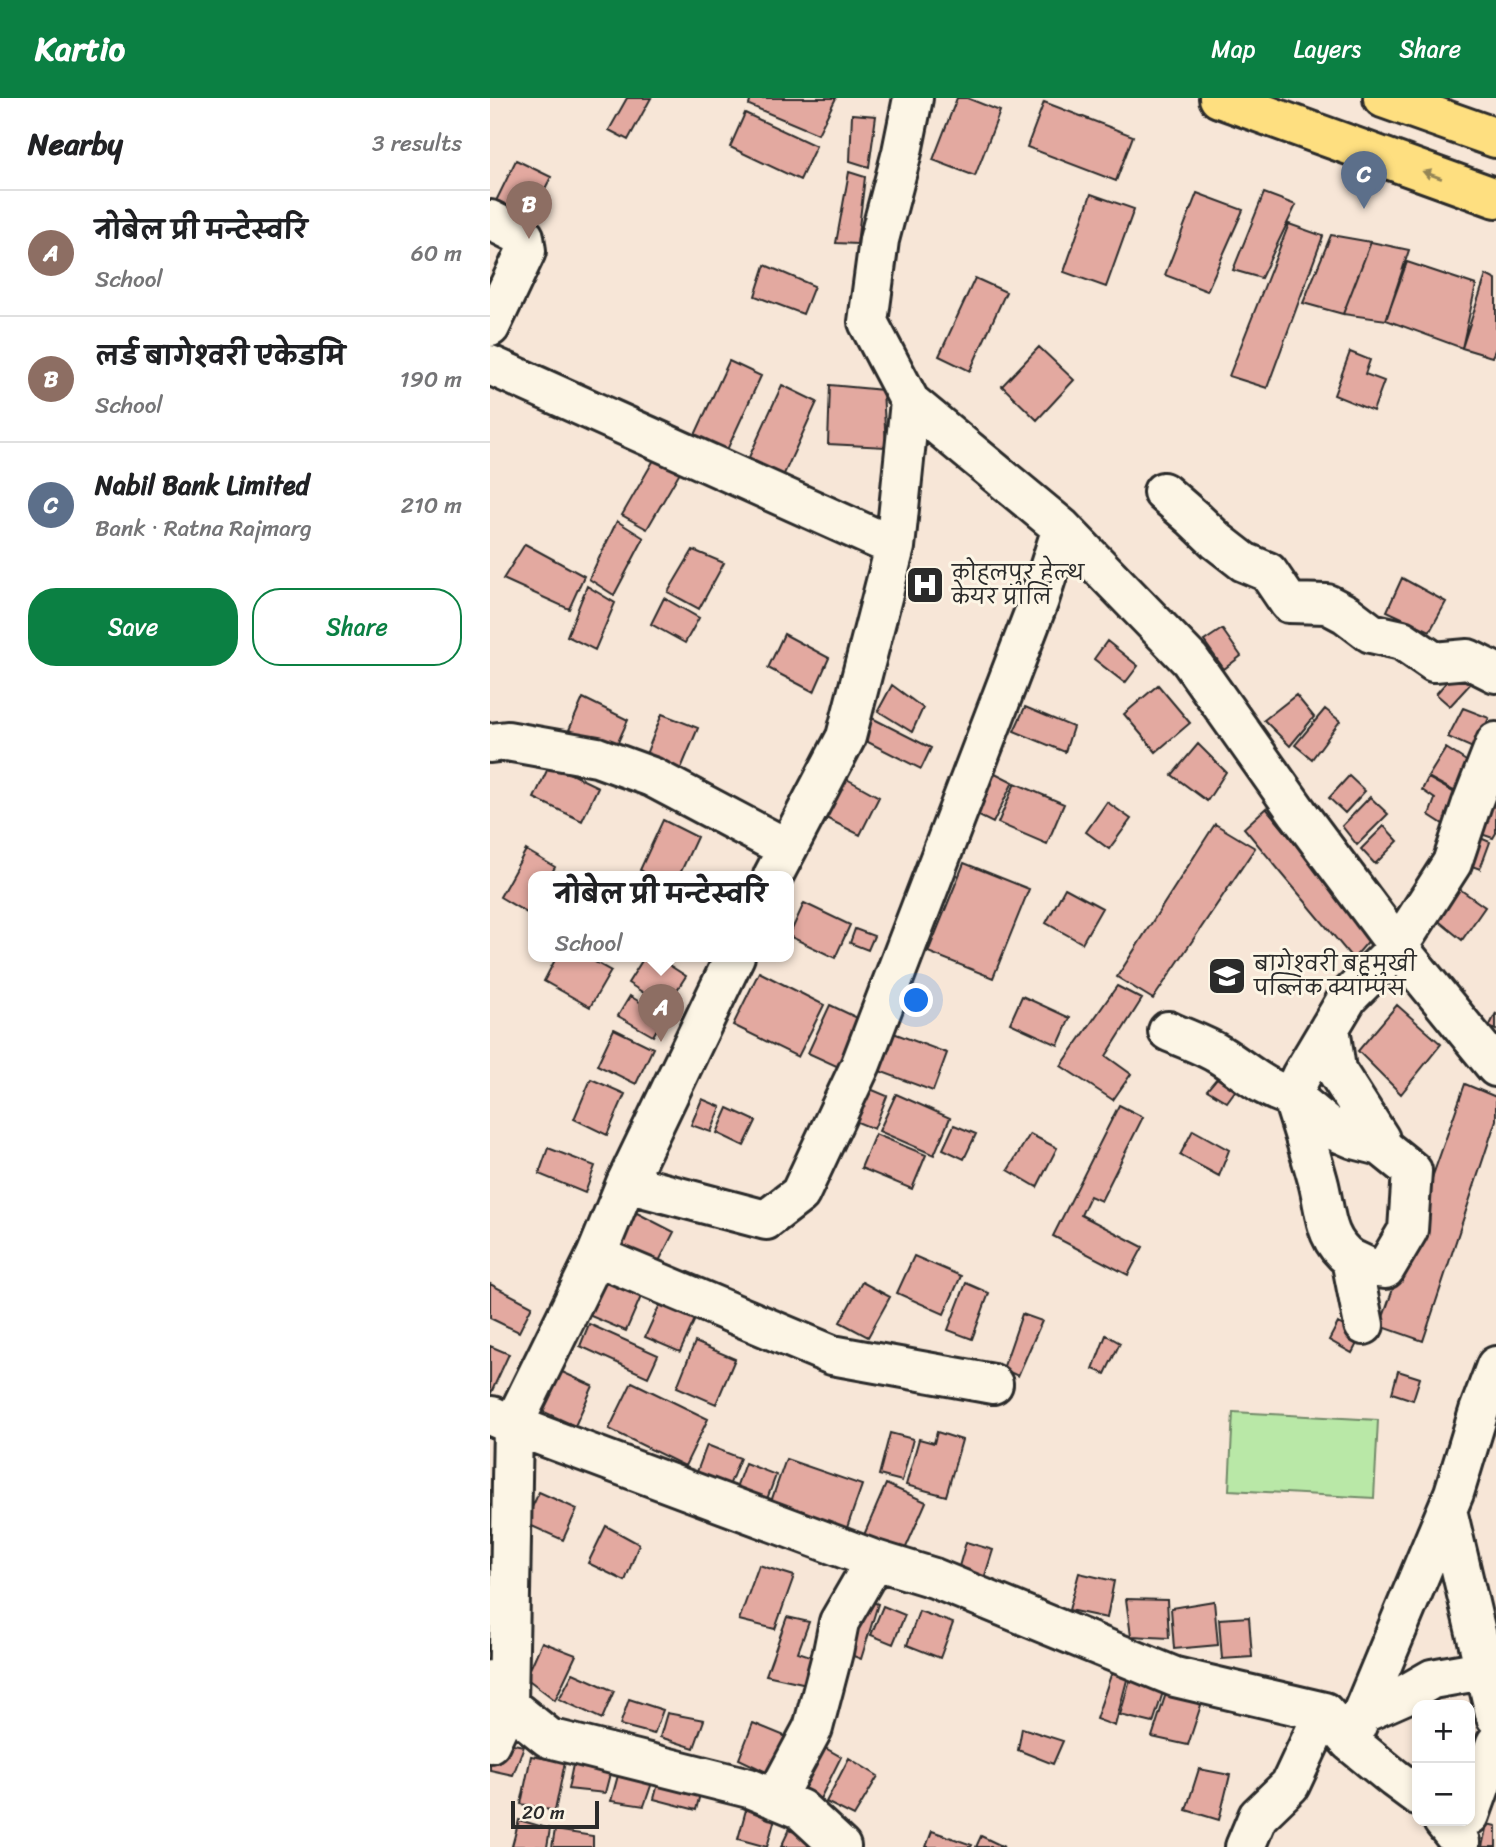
<!DOCTYPE html>
<meta charset="utf-8">
<style>
:root{--surface:#fff;--page:#f2f2f2;--text:#202124;--muted:#757577;--line:#e0e0e0;--accent:#0b8043}
body{margin:0;font-family:Sriracha,"Playpen Sans Deva",sans-serif;background:var(--page);color:var(--text)}
.controls{position:absolute;right:21px;bottom:21px;display:grid;overflow:hidden;border-radius:14px;box-shadow:0 4px 10px #0003}
.controls button{width:63px;height:63px;display:grid;place-items:center;padding:0;border:0;border-bottom:2px solid var(--line);background:var(--surface);color:var(--text);font:35px sans-serif}
.scale{position:absolute;left:21px;bottom:18px;width:88px;box-sizing:border-box;padding-left:7px;border:4px solid #2b2b2b;border-top:0;font-size:19px;line-height:24px;white-space:nowrap;color:#2b2b2b;-webkit-text-stroke:5px #fcf5e5;paint-order:stroke}
.you{position:absolute;left:427px;top:903px;width:24px;height:24px;margin:-18px;border:5px solid #fff;border-radius:50%;background:#1a73e8;box-shadow:0 0 0 10px #1a73e833}
.badge{display:grid;place-items:center;width:46px;height:46px;border-radius:50%;background:var(--accent);color:#fff;font-size:23px;font-weight:700}
.pin{position:absolute;translate:-50% -58px;filter:drop-shadow(0 2px 4px #0008)}
.pin::after{content:'';position:absolute;top:37px;width:24px;height:21px;background:inherit;clip-path:polygon(0 0,100% 0,50% 100%)}
.popup{position:absolute;left:38px;top:773px;width:266px;height:91px;box-sizing:border-box;display:grid;place-content:center;border-radius:14px;background:var(--surface);filter:drop-shadow(0 2px 5px #0005);font-size:23px;white-space:nowrap;color:var(--muted)}
.popup b{font-size:26px;color:var(--text)}
.popup::after{content:'';position:absolute;left:50%;top:100%;margin-left:-14px;border:14px solid transparent;border-top-color:var(--surface)}
.list{margin:0;padding:0;list-style:none}
h2{display:flex;justify-content:space-between;align-items:center;height:91px;margin:0;padding:0 28px;font-size:30px}
h2 small{font-size:23px;font-weight:400;color:var(--muted)}
.list li{display:grid;grid-template-columns:46px 1fr auto;gap:21px;align-items:center;box-sizing:border-box;height:126px;padding:0 28px;border-top:2px solid var(--line)}
.list b{display:block;font-size:26px;white-space:nowrap}
.list p{margin:0;font-size:23px;white-space:nowrap;color:var(--muted)}
.list em{font-size:23px;font-style:normal;color:var(--muted)}
.actions{display:flex;gap:14px;padding:21px 28px}
.actions a{flex:1;padding:16px 0;border:2px solid var(--accent);border-radius:28px;text-align:center;font-size:24px;color:var(--accent)}
.actions .main{background:var(--accent);color:#fff}
.map{position:relative;flex:none;width:1006px;height:1749px;overflow:hidden}
header{display:flex;align-items:center;gap:42px;box-sizing:border-box;height:98px;padding:0 35px;background:var(--accent);color:#fff}
header strong{font-size:33px}
nav{display:flex;gap:38px;margin-inline-start:auto;font-size:24px}
main{display:flex}
aside{flex:1;background:var(--surface)}
.map>svg:first-child{display:block}
</style>
<header>
<strong>Kartio</strong>
<nav><a>Map</a><a>Layers</a><a>Share</a></nav>
</header>
<main>
<aside>
<h2>Nearby<small>3 results</small></h2>
<ul class="list">
<li><span class="badge" style="background:#8d6e63">A</span><div><b>नोबेल प्री मन्टेस्वरि</b><p>School</p></div><em>60 m</em></li>
<li><span class="badge" style="background:#8d6e63">B</span><div><b>लर्ड बागेश्वरी एकेडमि</b><p>School</p></div><em>190 m</em></li>
<li><span class="badge" style="background:#5c6f8a">C</span><div><b>Nabil Bank Limited</b><p>Bank · Ratna Rajmarg</p></div><em>210 m</em></li>
</ul>
<div class="actions"><a class="main">Save</a><a>Share</a></div>
</aside>
<div class="map">
<svg width="1006" height="1749" viewBox="0 0 1006 1749">
<rect width="100%" height="100%" fill="#f7e6d7"/>
<filter id="ink" filterUnits="userSpaceOnUse"><feTurbulence type="fractalNoise" baseFrequency=".0143" numOctaves="2"/><feDisplacementMap in="SourceGraphic" scale="14" xChannelSelector="R" yChannelSelector="G"/><feConvolveMatrix kernelMatrix="1 2 1 2 8 2 1 2 1" color-interpolation-filters="sRGB"/></filter>
<g filter="url(#ink)">
<path fill="#b9e8a7" stroke="#728a69" stroke-width="2" d="M743,1314L888,1322L884,1400L739,1392Z"/>
<path fill="#e3a9a0" stroke="#2b2b2b" stroke-width="2" d="M137,0H161L138,42L119,32Z
M261,0H346L328,36L259,7Z
M467,0H477L510,13L485,78L443,62Z
M554,4L643,38L626,83L537,49Z
M255,15L326,48L310,82L240,49Z
M362,16L386,18L379,69L360,63Z
M26,62L61,79L39,122L5,105Z
M359,74L375,79L367,146L346,145Z
M707,95L753,112L717,193L675,177Z
M774,95L806,107L771,180L743,172Z
M601,96L644,111L616,189L574,174Z
M799,126L833,138L777,290L739,278Z
M841,137L881,144L853,216L813,205Z
M881,144L919,152L896,222L853,216Z
M917,164L986,187L972,250L896,222Z
M275,167L324,188L313,216L265,198Z
M996,177L1006,182V250L1002,259L972,250Z
M485,180L516,194L480,273L449,258Z
M549,249L584,282L547,322L512,288Z
M860,254L880,262L875,276L894,283L883,313L844,297Z
M239,263L271,278L237,352L205,337Z
M292,287L327,304L290,385L255,368Z
M340,287L393,292L396,349L338,346Z
M165,360L190,374L157,431L132,417Z
M127,423L154,440L124,497L99,481Z
M35,446L94,478L79,511L13,481Z
M203,452L234,465L209,511L178,494Z
M912,480L956,504L940,533L897,513Z
M97,488L125,505L105,552L77,538Z
M174,500L209,520L195,545L161,526Z
M732,531L751,558L734,571L714,543Z
M294,536L339,560L324,594L278,570Z
M617,543L648,568L635,585L604,561Z
M969,570L983,583L960,608L946,596Z
M402,587L433,610L422,634L388,613Z
M668,587L700,625L666,654L634,616Z
M806,597L824,619L800,648L774,622Z
M93,600L138,622L124,653L79,632Z
M535,609L583,629L575,654L524,633Z
M973,610L999,620L985,651L958,639Z
M835,611L850,623L822,661L805,647Z
M172,616L208,630L190,673L155,659Z
M376,617L441,650L431,671L366,638Z
M708,646L736,674L717,703L682,677Z
M956,650L984,668L969,696L938,679Z
M60,666L108,689L92,723L44,700Z
M503,674L523,684L503,725L483,715Z
M859,678L875,693L855,715L839,700Z
M353,679L389,699L370,737L330,717Z
M938,680L970,698L956,728L939,717L945,701L932,692Z
M525,685L574,706L557,746L508,725Z
M880,699L898,716L867,747L852,728Z
M994,700L1006,704V735L1003,740L982,733Z
M617,704L641,721L619,751L596,734Z
M776,710L882,839L863,861L754,730Z
M173,722L207,739L189,778H161L150,772Z
M725,726L765,750L663,901L627,879Z
M894,728L908,743L885,766L871,751Z
M981,736L1000,744L990,771L971,764Z
M36,752L65,769L60,778H43V808L39,816L10,799Z
M474,765L539,791L503,880L438,854Z
M961,785L995,809L972,842L940,816Z
M575,790L612,810L592,845L556,825Z
M314,805L360,827L345,860L299,838Z
M365,831L384,838L378,852L360,845Z
M67,858H94L121,873L100,909L54,883Z
M155,858H165L196,878L176,909L138,885Z
M269,874L334,907L308,959L243,927Z
M627,888L652,901L616,958L641,976L623,1002L571,968Z
M140,898L174,919L163,938L128,918Z
M532,898L580,920L568,947L520,925Z
M340,907L376,924L353,971L318,955Z
M907,907L951,946L911,996L868,953Z
M1006,915V932L999,929Z
M124,931L163,950L146,986L107,967Z
M398,933L457,955L443,993L384,971Z
M732,974L750,986L737,1004L717,992Z
M101,981L135,996L117,1037L84,1021Z
M975,986L1006,999V1022L933,1243L890,1228Z
M373,988L397,998L384,1031L360,1021Z
M406,996L460,1020L444,1057L389,1033Z
M212,1001L231,1009L221,1034L201,1027Z
M629,1007L653,1019L611,1103L600,1098L591,1117L653,1149L638,1177L563,1138Z
M238,1010L266,1023L254,1048L227,1035Z
M464,1027L486,1036L474,1061L453,1051Z
M703,1032L739,1052L729,1078L690,1057Z
M385,1036L436,1057L422,1091L371,1070Z
M540,1036L567,1050L547,1089L518,1072Z
M58,1050L105,1068L95,1095L49,1076Z
M143,1113L184,1134L163,1175L122,1154Z
M424,1158L471,1178L454,1216L407,1195Z
M113,1176L153,1194L136,1233L96,1216Z
M372,1184L400,1199L378,1239L350,1224Z
M476,1185L499,1195L482,1241L458,1232Z
M0,1186L42,1208L29,1234L0,1220Z
M171,1204L206,1219L190,1254L155,1239Z
M532,1216L552,1223L528,1278L513,1271Z
M848,1225L871,1238L862,1255L839,1242Z
M99,1226L168,1257L158,1279L90,1248Z
M616,1237L630,1245L615,1276L603,1271Z
M205,1244L245,1261L226,1306L187,1289Z
M0,1248L19,1256L1,1295H0Z
M70,1273L103,1288L85,1328L52,1313Z
M908,1273L930,1280L923,1302L902,1295Z
M142,1284L218,1321L195,1368L119,1331Z
M447,1334L472,1342L456,1398L416,1387L429,1341L444,1345Z
M400,1335L423,1341L412,1383L389,1377Z
M217,1347L250,1360L233,1403L201,1390Z
M296,1361L372,1387L353,1441L277,1415Z
M255,1365L286,1377L274,1409L243,1398Z
M396,1386L436,1404L414,1454L374,1437Z
M49,1394L87,1411L73,1442L35,1425Z
M116,1428L149,1446L135,1483L98,1465Z
M476,1444L503,1452L492,1487L466,1479Z
M269,1467L304,1478L285,1531L249,1522Z
M589,1475L624,1483L617,1520L579,1512Z
M368,1499L388,1506L371,1561L348,1552Z
M636,1501L677,1502L679,1540L641,1538Z
M724,1503L728,1547L684,1551L681,1510Z
M393,1508L415,1517L403,1546L381,1537Z
M429,1513L463,1525L450,1560L417,1547Z
M297,1519L319,1524L308,1554L332,1562L326,1588L276,1577Z
M759,1519L762,1559L732,1561L729,1521Z
M52,1544L86,1557L65,1602L36,1580Z
M622,1574L638,1578L625,1628L606,1621Z
M83,1575L124,1593L112,1621L69,1601Z
M641,1578L675,1588L663,1625L630,1617Z
M678,1589L713,1601L698,1647L662,1639Z
M139,1601L173,1612L164,1636L130,1627Z
M177,1615L214,1622L204,1650L170,1639Z
M263,1625L302,1641L283,1677L249,1661Z
M532,1630L573,1643L563,1666L528,1652Z
M7,1643L34,1648L23,1677L0,1672V1660Z
M323,1643L351,1659L330,1701L301,1685Z
M85,1657L123,1664L115,1695L78,1691Z
M41,1658L75,1664L65,1713L31,1706Z
M359,1660L388,1678L364,1718L336,1704Z
M130,1670L164,1679L154,1708L121,1703Z
M709,1671L740,1677L729,1722L696,1712Z
M170,1678L212,1688L206,1712L164,1701Z
M257,1708L286,1717L277,1749L248,1741Z
M29,1722L60,1731L57,1749L22,1748Z
M997,1726L1006,1728V1749H992Z
M65,1732L103,1738V1749H62Z
M299,1732L333,1744L331,1749H291Z
M442,1733L482,1747L481,1749H436Z
M491,1738L514,1749H486Z"/>
<g fill="none" stroke-linecap="round" stroke-linejoin="round">
<defs>
<path id="minor" d="M423,0L412,54L389,142L378,224L420,304L572,430L700,562L808,715L908,849L1006,969
M0,122L34,139L36,153L0,229
M0,267L405,449
M673,394L703,420L727,443L754,464L778,474L799,505L837,506L856,516L881,535L912,542L944,564L978,561L1006,575
M0,645L17,643L107,659L162,679L296,750
M283,778L356,639L405,449L420,304
M245,858L136,1085L106,1158L23,1327L385,1462L444,1480L685,1579L834,1614L860,1644L964,1395L989,1313L1006,1268
M840,929L846,972L890,1041L891,1048
M678,933C695,941 714,947 730,957C753,971 774,992 802,998L811,978L858,899L908,849L962,765L982,705L1006,644
M802,998L843,1032L864,1041L891,1048L922,1073L918,1132L895,1171L878,1169L861,1161
M802,998C811,1026 820,1054 828,1083C836,1112 833,1141 861,1161L874,1227
M136,1085L276,1122L310,1096L371,966L549,502L572,430
M106,1158L342,1257L503,1286
M957,1412L1006,1619
M0,1582L18,1607L59,1640L259,1690L310,1711L351,1749
M871,1616L914,1597L942,1581L976,1575H996L1006,1570
M860,1644L904,1680L927,1697
M0,1645L18,1607L23,1327L2,1318
M285,1701L323,1630L343,1554L349,1524L385,1462
M980,1717L1006,1645
M953,1723L970,1744
M755,1749L768,1718L800,1687L834,1614"/>
<path id="highway" d="M729,0L1006,100
M893,0L1006,40"/>
</defs>
<use href="#minor" stroke="#2b2b2b" stroke-width="44"/>
<use href="#highway" stroke="#2b2b2b" stroke-width="44"/>
<use href="#minor" stroke="#fcf5e5" stroke-width="38"/>
<use href="#highway" stroke="#fedf80" stroke-width="38"/>
</g>
<defs><path id="oneway-solid" d="M-6-.8H1V-3.2L6.5 0L1 3.2V.8H-6Z" transform="scale(1.75)"/></defs>
<use fill="#948556" href="#oneway-solid" transform="translate(942 77) rotate(-160)"/>
</g>
<defs>
<symbol id="hospital-square" viewBox="-11 -11 22 22"><rect x="-9" y="-9" width="18" height="18" rx="4" fill="#2b2b2b" stroke="#fcf5e5"/><path d="M-5-5h3v3.5h4V-5h3V5h-3V1.5h-4V5h-3Z" fill="#fff"/></symbol>
<symbol id="school-square" viewBox="-11 -11 22 22"><rect x="-9" y="-9" width="18" height="18" rx="4" fill="#2b2b2b" stroke="#fcf5e5"/><path d="M0-5L7-2L0 1L-7-2ZM-4 1L0 2.5L4 1V4Q0 6-4 4Z" fill="#fff"/></symbol>
</defs>
<g fill-rule="evenodd">
<use href="#hospital-square" x="413" y="465" width="44" height="44"/>
<use href="#school-square" x="715" y="856" width="44" height="44"/>
</g>
<g text-anchor="middle" dominant-baseline="central" stroke-width="6" stroke-linejoin="round" paint-order="stroke">
<g font-size="21" fill="#2b2b2b" stroke="#fcf5e5" text-anchor="start">
<text x="462" y="475">कोहलपुर हेल्थ<tspan x="462" dy="24">केयर प्रालि</tspan></text>
<text x="764" y="866">बागेश्वरी बहुमुखी<tspan x="764" dy="24">पब्लिक क्याम्पस</tspan></text>
</g>
</g>
</svg>
<div class="controls">
<button>+</button>
<button>−</button>
</div>
<div class="scale">20 m</div>
<div class="you"></div>
<div class="pin badge" style="left:171px;top:944px;background:#8d6e63">A</div>
<div class="popup"><b>नोबेल प्री मन्टेस्वरि</b>School</div>
<div class="pin badge" style="left:39px;top:141px;background:#8d6e63">B</div>
<div class="pin badge" style="left:874px;top:111px;background:#5c6f8a">C</div>
</div>
</main>
